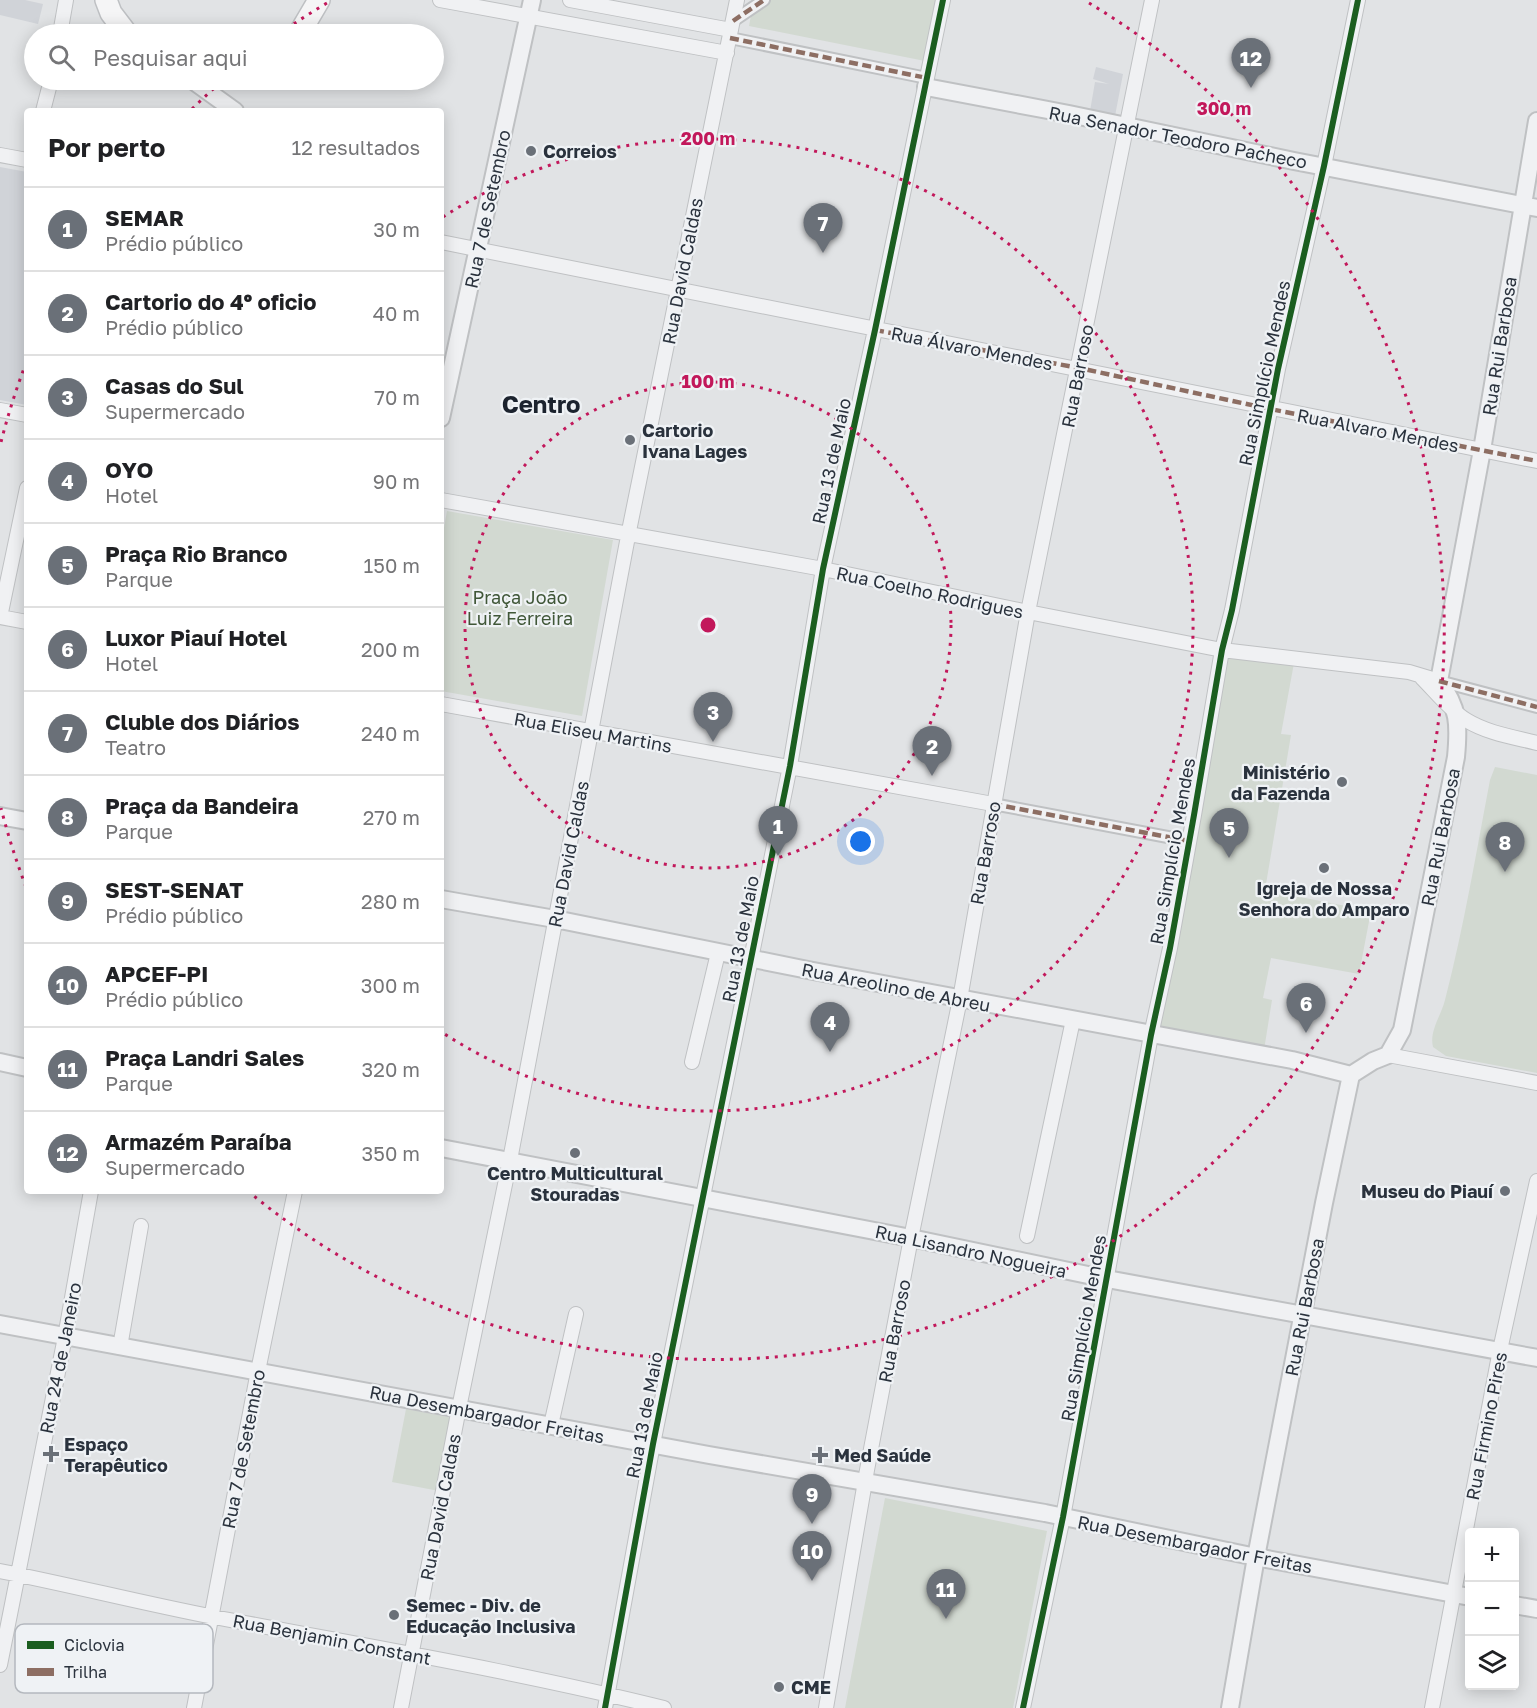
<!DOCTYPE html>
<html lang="pt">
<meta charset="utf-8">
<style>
:root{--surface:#fff;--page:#f2f2f2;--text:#202124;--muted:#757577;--line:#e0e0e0;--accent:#6a7078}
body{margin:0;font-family:"Golos Text",sans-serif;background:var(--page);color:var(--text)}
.controls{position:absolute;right:18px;bottom:18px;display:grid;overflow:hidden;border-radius:6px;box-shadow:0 3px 15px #0003}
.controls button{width:54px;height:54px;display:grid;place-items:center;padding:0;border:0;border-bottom:2px solid var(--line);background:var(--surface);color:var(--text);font:30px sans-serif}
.you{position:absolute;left:861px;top:842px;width:21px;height:21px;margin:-15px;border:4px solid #fff;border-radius:50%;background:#1a73e8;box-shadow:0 0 0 9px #1a73e833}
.badge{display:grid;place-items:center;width:39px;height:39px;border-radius:50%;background:var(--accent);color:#fff;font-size:20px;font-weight:700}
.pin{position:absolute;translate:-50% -50px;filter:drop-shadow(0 2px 3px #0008)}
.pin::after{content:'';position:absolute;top:32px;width:21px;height:18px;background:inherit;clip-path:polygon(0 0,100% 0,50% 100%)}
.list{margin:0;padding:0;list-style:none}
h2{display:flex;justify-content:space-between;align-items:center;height:78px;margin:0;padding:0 24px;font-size:26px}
h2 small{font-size:20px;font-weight:400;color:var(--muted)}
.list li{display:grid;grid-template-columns:39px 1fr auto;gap:18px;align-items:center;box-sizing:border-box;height:84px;padding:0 24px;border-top:2px solid var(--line)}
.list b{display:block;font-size:22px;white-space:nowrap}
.list p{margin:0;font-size:20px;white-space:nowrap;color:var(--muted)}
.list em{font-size:20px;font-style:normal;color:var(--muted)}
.icon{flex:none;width:33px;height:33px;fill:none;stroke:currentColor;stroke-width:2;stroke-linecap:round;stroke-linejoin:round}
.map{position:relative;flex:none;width:1537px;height:1708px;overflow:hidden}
.search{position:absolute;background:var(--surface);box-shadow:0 3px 15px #0003;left:24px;top:24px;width:420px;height:66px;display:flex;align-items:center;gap:15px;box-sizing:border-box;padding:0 21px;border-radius:33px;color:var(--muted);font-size:22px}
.panel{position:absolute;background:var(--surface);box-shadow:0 3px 15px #0003;left:24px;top:108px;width:420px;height:1086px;border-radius:6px}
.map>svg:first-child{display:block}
</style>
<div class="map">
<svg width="1537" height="1708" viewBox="0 0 1537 1708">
<rect width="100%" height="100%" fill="#e1e3e5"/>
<path fill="#d0d3d8" d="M0,0H25L43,4L38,24L0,15Z
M1096,67L1123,74L1115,116L1090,111L1095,82L1109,84L1093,79Z
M0,167L27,172V405L0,400Z"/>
<path fill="#d2d9d1" d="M754,0H941L930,62L749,26Z
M447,511L613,540L582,716L441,691V544Z
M1224,655L1294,663L1281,734L1291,735L1265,890L1371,911L1359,974L1271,958L1263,998L1272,1000L1264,1050L1157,1030Z
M1495,767L1537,775V1073L1446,1056L1433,1047C1429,1031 1441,1016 1445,1000C1464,927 1476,853 1490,780Z
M406,1409L453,1418L439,1491L392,1482Z
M885,1498L1047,1531L1013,1708H845Z"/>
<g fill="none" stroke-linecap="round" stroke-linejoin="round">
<defs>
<path id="pedestrian" d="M733,21L764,0
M730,38L927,78
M1439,681L1537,707
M993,804L1189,841"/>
<path id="minor" d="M440,0L727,53
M570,0L731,30
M60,34L66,0
M43,111L51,80
M0,155L27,160
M441,242L1537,461
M0,410L27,415
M441,500L823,569L1028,612L1222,650L1409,672L1439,681
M0,617L27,488
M0,617L27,622
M1422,678C1436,692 1449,709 1466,720C1487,733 1513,737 1537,743
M441,704L993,804
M1388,1055L1537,1083
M692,1062L718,953
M1027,1236L1073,1020
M120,1347L141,1226
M551,1425L576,1314
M0,1571C71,1585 142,1603 214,1617C364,1646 515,1671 664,1708
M0,1665L65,1337L91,1191
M194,1708L258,1371L295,1191
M401,1708L459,1408L510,1160L629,531L737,0
M605,1708L653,1444L790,766L823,569L875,330L943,0
M826,1708L867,1470L911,1238L960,999L1028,612L1152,0
M1023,1708L1063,1517L1151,1035L1170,948L1194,815L1222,650L1232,610L1278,369L1324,166L1358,0
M1432,1708L1500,1350L1537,1181"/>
<path id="tertiary" d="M192,80L235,111
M926,87L1069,114L1294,161L1537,208
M441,418L532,0
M0,816L27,821
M441,899L555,919L808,970L1292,1060L1351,1075
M0,1062L27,1068
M441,1148L911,1238L1107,1279L1537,1358
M0,1324L709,1455L1045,1513L1256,1557L1470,1597
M1514,1605L1537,1609
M1230,1708L1256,1557L1324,1203L1351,1075L1373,1061L1388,1055L1402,1030L1456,757C1459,725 1459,708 1439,681L1482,450L1537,121"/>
<path id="primary" d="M106,0L111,13L127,34
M299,34L319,0"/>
</defs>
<use href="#pedestrian" stroke="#bfc1c3" stroke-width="14"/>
<use href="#minor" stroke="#bfc1c3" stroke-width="16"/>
<use href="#tertiary" stroke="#bfc1c3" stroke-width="20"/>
<use href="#primary" stroke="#bec0c3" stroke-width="24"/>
<use href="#pedestrian" stroke="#f0f1f3" stroke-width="10"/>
<use href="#minor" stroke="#f0f1f3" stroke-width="14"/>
<use href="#tertiary" stroke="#f0f1f3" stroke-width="16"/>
<use href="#primary" stroke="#f5f5f6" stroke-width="21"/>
<path stroke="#8d6e63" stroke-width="4.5" stroke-dasharray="9 4.5" stroke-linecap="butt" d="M733,21L764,0
M730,38L927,78
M875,330L1079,368L1270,409L1537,461
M1439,681L1537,707
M993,804L1189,841"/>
<defs>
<path id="cycleway" d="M605,1708L653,1444L790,766L823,569L875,330L943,0
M1023,1708L1063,1517L1151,1035L1170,948L1194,815L1222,650L1232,610L1278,369L1324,166L1358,0"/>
</defs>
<use href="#cycleway" stroke="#eff2f5" stroke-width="10"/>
<use href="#cycleway" stroke="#1b5e20" stroke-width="6"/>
</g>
<g fill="none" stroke="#c2185b" stroke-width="3" stroke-dasharray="3 6">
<circle cx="708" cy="625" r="243"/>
<path d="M443 217A486 486 0 1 1 443 1033"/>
<path d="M26 887A730 730 0 0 1 1 808M1 442A730 730 0 0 1 26 363M192 109A730 730 0 0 1 220 83M279 34A730 730 0 0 1 327 3M1089 3A730 730 0 1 1 249 1192"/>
</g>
<g fill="#6a7078" stroke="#eff2f5" stroke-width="2">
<circle cx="531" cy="151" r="6"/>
<circle cx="630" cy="440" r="6"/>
<circle cx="1342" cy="782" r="6"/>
<circle cx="1324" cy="868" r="6"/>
<circle cx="575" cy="1153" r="6"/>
<circle cx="1505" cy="1191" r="6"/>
<path d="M48 1445h6v6h6v6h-6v6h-6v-6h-6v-6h6z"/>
<path d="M817 1446h6v6h6v6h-6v6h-6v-6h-6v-6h6z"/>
<circle cx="394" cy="1615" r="6"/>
<circle cx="779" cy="1687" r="6"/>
</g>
<g text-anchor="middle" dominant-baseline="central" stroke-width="4.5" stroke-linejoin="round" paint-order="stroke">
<g font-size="18" fill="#2a323d" stroke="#eff2f5">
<text transform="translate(1178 137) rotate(11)">Rua Senador Teodoro Pacheco</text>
<text transform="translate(487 209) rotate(-78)">Rua 7 de Setembro</text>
<text transform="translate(682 271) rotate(-79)">Rua David Caldas</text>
<text transform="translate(1499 346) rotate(-81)">Rua Rui Barbosa</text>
<text transform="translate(972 348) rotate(11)">Rua Álvaro Mendes</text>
<text transform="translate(1264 373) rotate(-78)">Rua Simplício Mendes</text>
<text transform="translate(1077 376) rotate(-79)">Rua Barroso</text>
<text transform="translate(1378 430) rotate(11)">Rua Alvaro Mendes</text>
<text transform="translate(831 461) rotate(-78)">Rua 13 de Maio</text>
<text transform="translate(930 592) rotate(12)">Rua Coelho Rodrigues</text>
<text transform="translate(593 732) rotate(10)">Rua Eliseu Martins</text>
<text transform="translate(1440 837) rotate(-79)">Rua Rui Barbosa</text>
<text transform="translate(1172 851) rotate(-80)">Rua Simplício Mendes</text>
<text transform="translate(985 853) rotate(-80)">Rua Barroso</text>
<text transform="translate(568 854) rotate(-79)">Rua David Caldas</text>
<text transform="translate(740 939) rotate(-79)">Rua 13 de Maio</text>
<text transform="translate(896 987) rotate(11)">Rua Areolino de Abreu</text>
<text transform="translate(971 1251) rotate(12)">Rua Lisandro Nogueira</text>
<text transform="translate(1304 1307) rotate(-79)">Rua Rui Barbosa</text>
<text transform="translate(1083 1328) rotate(-80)">Rua Simplício Mendes</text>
<text transform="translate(894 1331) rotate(-79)">Rua Barroso</text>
<text transform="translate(60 1358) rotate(-79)">Rua 24 de Janeiro</text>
<text transform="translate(487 1414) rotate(11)">Rua Desembargador Freitas</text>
<text transform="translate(644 1415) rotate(-79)">Rua 13 de Maio</text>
<text transform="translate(1486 1426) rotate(-79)">Rua Firmino Pires</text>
<text transform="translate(243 1449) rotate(-79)">Rua 7 de Setembro</text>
<text transform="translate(440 1507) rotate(-79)">Rua David Caldas</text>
<text transform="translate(1195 1544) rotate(11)">Rua Desembargador Freitas</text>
<text transform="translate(332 1639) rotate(11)">Rua Benjamin Constant</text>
</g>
<g font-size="18" font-weight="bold" fill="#2a323d" stroke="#eff2f5" text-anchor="start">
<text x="543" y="151">Correios</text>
<text x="642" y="430">Cartorio<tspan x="642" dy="21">Ivana Lages</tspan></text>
<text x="1330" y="772" text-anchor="end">Ministério<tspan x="1330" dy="21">da Fazenda</tspan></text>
<text x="1324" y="888" text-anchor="middle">Igreja de Nossa<tspan x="1324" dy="21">Senhora do Amparo</tspan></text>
<text x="575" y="1173" text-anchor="middle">Centro Multicultural<tspan x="575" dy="21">Stouradas</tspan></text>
<text x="1493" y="1191" text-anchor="end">Museu do Piauí</text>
<text x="64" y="1444">Espaço<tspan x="64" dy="21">Terapêutico</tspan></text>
<text x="834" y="1455">Med Saúde</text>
<text x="406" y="1605">Semec - Div. de<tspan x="406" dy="21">Educação Inclusiva</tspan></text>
<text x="791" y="1687">CME</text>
</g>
<g font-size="18" fill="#405738" stroke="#eff2f5">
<text x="520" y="597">Praça João<tspan x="520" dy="21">Luiz Ferreira</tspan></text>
</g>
<g font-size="24" font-weight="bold" fill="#1c232e" stroke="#eff2f5">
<text x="541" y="403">Centro</text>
</g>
</g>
<rect x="15" y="1624" width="198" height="69" rx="9" fill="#eff2f5" stroke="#b4b8be" stroke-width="1.5"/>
<rect x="27" y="1641" width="27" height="8" fill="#1b5e20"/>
<rect x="27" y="1668" width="27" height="8" fill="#8d6e63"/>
<g font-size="16" fill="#2a323d">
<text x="64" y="1651">Ciclovia</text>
<text x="64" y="1678">Trilha</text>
</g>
<circle cx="708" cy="625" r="9" fill="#c2185b" stroke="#eff2f5" stroke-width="3"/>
<g font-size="18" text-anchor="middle" font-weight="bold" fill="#c2185b" stroke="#eff2f5" stroke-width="4.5" stroke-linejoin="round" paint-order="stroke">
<text x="1224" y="115">300 m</text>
<text x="708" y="145">200 m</text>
<text x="708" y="388">100 m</text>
</g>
</svg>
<div class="controls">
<button>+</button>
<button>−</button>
<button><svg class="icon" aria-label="layers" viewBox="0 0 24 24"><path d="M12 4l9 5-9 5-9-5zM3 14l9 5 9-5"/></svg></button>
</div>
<div class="you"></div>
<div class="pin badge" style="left:778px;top:856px">1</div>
<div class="pin badge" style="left:932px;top:776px">2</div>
<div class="pin badge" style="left:713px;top:742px">3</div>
<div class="pin badge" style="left:830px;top:1052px">4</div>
<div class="pin badge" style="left:1229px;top:858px">5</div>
<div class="pin badge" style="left:1306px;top:1033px">6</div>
<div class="pin badge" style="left:823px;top:253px">7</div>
<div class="pin badge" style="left:1505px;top:872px">8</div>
<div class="pin badge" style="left:812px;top:1524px">9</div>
<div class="pin badge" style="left:812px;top:1581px">10</div>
<div class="pin badge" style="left:946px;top:1619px">11</div>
<div class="pin badge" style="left:1251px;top:88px">12</div>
<div class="search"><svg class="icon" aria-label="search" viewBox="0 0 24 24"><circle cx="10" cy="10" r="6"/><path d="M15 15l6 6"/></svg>Pesquisar aqui</div>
<section class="panel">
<h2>Por perto<small>12 resultados</small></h2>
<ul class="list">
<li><span class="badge">1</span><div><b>SEMAR</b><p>Prédio público</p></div><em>30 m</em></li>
<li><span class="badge">2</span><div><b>Cartorio do 4º oficio</b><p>Prédio público</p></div><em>40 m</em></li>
<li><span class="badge">3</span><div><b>Casas do Sul</b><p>Supermercado</p></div><em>70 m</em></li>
<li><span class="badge">4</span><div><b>OYO</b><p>Hotel</p></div><em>90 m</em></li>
<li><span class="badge">5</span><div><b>Praça Rio Branco</b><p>Parque</p></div><em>150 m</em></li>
<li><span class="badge">6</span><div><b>Luxor Piauí Hotel</b><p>Hotel</p></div><em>200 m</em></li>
<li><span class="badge">7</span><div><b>Cluble dos Diários</b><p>Teatro</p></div><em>240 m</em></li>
<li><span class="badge">8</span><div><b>Praça da Bandeira</b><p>Parque</p></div><em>270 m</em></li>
<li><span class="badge">9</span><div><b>SEST-SENAT</b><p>Prédio público</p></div><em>280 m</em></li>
<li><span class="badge">10</span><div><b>APCEF-PI</b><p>Prédio público</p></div><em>300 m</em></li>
<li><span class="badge">11</span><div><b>Praça Landri Sales</b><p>Parque</p></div><em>320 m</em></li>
<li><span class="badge">12</span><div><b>Armazém Paraíba</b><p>Supermercado</p></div><em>350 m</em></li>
</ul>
</section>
</div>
